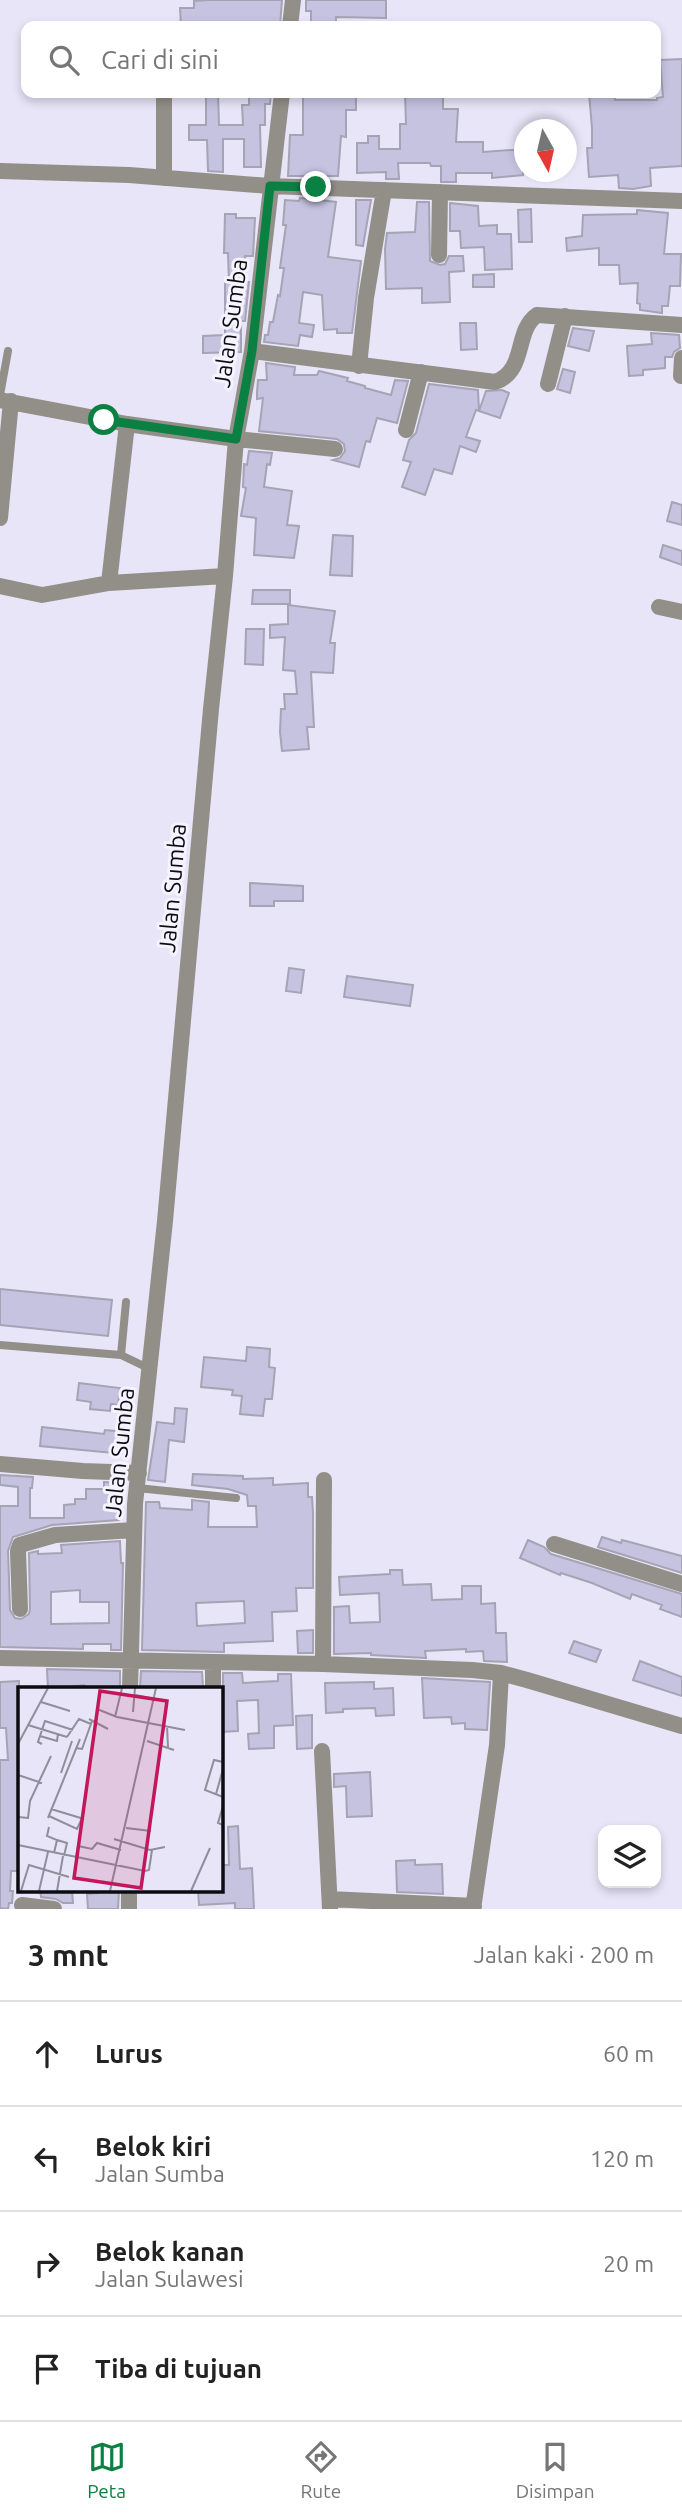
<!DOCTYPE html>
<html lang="id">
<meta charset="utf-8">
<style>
:root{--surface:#fff;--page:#f2f2f2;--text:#222;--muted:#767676;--line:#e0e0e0;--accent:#0b8043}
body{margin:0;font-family:Ubuntu,sans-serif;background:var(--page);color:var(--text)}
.controls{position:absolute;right:21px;bottom:21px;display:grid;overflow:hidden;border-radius:14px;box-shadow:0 4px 10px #0003}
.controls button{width:63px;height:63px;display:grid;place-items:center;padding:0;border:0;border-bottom:2px solid var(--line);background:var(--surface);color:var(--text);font:35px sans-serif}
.compass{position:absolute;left:514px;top:119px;width:63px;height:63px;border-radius:50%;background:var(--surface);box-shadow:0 4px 10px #0003;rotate:172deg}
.stop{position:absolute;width:21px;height:21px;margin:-16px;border:5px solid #0b8043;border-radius:50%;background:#fff}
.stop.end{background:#0b8043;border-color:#fff;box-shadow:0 2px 7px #0008}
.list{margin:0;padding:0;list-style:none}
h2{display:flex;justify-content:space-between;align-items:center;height:91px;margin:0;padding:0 28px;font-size:30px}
h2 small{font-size:23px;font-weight:400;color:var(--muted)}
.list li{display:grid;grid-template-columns:46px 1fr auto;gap:21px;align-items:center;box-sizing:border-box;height:105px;padding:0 28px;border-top:2px solid var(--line)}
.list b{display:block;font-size:26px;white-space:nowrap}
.list p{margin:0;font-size:23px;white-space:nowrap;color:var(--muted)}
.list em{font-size:23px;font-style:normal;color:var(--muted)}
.icon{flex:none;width:38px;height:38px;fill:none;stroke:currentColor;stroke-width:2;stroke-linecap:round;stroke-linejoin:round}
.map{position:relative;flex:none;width:682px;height:1909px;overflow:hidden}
.search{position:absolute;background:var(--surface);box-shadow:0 4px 10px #0003;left:21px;right:21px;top:21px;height:77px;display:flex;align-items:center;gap:18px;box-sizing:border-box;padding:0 24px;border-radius:14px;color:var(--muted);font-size:26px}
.sheet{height:511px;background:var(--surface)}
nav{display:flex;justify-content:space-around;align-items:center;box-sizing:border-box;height:98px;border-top:2px solid var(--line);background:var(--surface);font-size:19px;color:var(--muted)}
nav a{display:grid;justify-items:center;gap:4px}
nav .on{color:var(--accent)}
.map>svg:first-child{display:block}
</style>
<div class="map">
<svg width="682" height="1909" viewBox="0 0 682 1909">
<rect width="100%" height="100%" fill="#e7e5f7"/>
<path fill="#c6c3e1" stroke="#a5a3b4" stroke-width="2" fill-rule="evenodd" d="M210,0H282L280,26H181L180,8H194V1Z
M306,0H386V18L336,17V26H311V11H306Z
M682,59V166L650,168L651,186L633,189L619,188L618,175L589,177L587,148H592V128L589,93H614L615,100H657V98L663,97L660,60Z
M206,93H218L219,125H243L242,105H249V93H271L270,104H265V125H260L261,167H244V139H223V172L208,171L207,140H189V125H206Z
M303,93H356V110H346V137L341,136L338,176H288L290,135H303Z
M405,93H443V109H458L456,142H483V152L524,149L523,175L492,178V173H456V182H441V166H431L430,163H398L399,179H386V172L357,173V143H368V136H379V149H400V124H406Z
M300,198L336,202L328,257L361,261L352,333H337V329L324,330L322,295L303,292L299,323L314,325L312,337L300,335L298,346L264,342L265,335H268L270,322H273L278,295L280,296L284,268H280L286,225H283L285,200L299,201Z
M356,200H371L363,246L356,245Z
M417,202H429L430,261L440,265L445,264L449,256H463L464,271L449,272L450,302L422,303V288L386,289L385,249L387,233L415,232Z
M450,203L478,206L479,226L497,225V234H511L512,269L485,270L484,247L461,248L460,231H450Z
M531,209L532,242H519L518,210Z
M637,210L668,213L664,254H681L680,286H670L668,306H662V313L640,310V304L637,303L638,283L620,284L619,265H599V248L567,251L566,238L582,236L583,215L637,214Z
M225,214H236V218H255L253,256H245L246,282H249L245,321H241V352L203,353V336L225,335V283H229L228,253H224Z
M494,274V287H473V275Z
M460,323H476L477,349L461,350Z
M573,328L594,331L589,351L568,346Z
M651,333L679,335L680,348L674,352L672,357H665V368L643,370V375L629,376L627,346L652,344Z
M266,363L295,367L294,375H317L319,371L348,378L347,381L365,386V388L391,395L395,380L408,381L397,423L377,418L370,442L366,441L359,467L333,460L340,458L345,451L344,444L337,439L259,431L263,398L257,399V392L258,380H267Z
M563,369L575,372L570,393L557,389Z
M429,384L478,390L479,411L486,391L502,390L509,393L500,418L476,410L466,437L480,441L476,452L460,446L452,474L434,469L425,495L402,487L411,462L403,460L409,440L416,433Z
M249,451L272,453L270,465L267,464L264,487L292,491L287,525L299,526L294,558L254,555L256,518L241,516L246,488L243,487L244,464L247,465Z
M672,502L682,505V525L667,521Z
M333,535L353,536L352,576L330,575Z
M663,545L682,551V565L660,557Z
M253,590H290V604H252Z
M288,605L335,611L330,643H335L333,673L311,672L314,727H307L309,749L282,751L280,732L281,709H285L284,694H297L295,671L283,670L285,637L270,638V625L288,624Z
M246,629H264L263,665L245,664Z
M250,883L303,886V901H274V906H250Z
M289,968L304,970L301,993L286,991Z
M347,976L413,985L410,1006L344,997Z
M0,1289L112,1300L108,1336L0,1325Z
M247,1347L270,1349L269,1367L275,1368L272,1399H265L263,1416L240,1414L242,1396L232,1395L233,1390L201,1387L204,1357L246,1361Z
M79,1383L120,1388L118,1405L111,1404L110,1411L90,1409L91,1402L77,1400Z
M175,1408L187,1409L184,1442L169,1440L165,1482L148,1480L157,1422L174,1424Z
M42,1427L104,1434L105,1430L127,1432L124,1454L40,1446Z
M193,1474L243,1476V1479L273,1478V1485L308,1483V1497H312L313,1513V1588H296L297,1611L272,1612L273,1641L224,1643V1652L142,1650L146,1502H159L160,1508L192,1510V1500L209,1502L208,1527H257L256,1506H248L247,1495L228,1489L192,1485ZM244,1601L245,1623L197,1626L196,1603Z
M0,1475L33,1477L32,1488H30V1518H64V1505L75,1504V1499H86V1489H104V1482L120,1483L119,1520L52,1525L13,1537L8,1551L10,1610L15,1618L21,1619L29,1614L30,1609L29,1553L38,1551V1554L62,1553L61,1545L120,1541L121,1563H123L121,1650H111V1644H83V1649L0,1647V1506H18V1487L0,1485ZM80,1590V1602H109V1623L51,1624V1592Z
M602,1537L621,1543L622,1540L682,1556V1573L598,1547Z
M528,1540L544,1547L551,1554L682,1594V1617L660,1609L662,1605L632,1594L630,1599L592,1583L561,1573L560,1575L520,1558Z
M390,1570H402L403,1585L431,1584L432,1600L462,1599V1586H481V1604L495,1603L496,1633H506L507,1662L484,1661L483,1651L466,1652V1649L425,1651L426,1658L371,1655V1653L334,1654V1607L349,1606L350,1623L380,1622V1620L379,1593L340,1595L339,1577L390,1574Z
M313,1630V1653H298L297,1631Z
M574,1641L601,1650L596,1662L569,1653Z
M640,1661L682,1677V1696L633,1680Z
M47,1669L120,1671V1689H84V1685L48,1689Z
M141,1671L202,1672L203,1689H140Z
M223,1673H242L243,1683L278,1681V1674H291L293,1725L274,1726V1748L249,1749L248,1734L259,1733L258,1700L237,1701L238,1731L220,1732V1695L223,1689Z
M422,1678L490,1682L487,1730L465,1729V1723L452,1724L451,1717L424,1718Z
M19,1681V1871H11L10,1891H13L12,1903H9L8,1909L0,1908V1760H8L6,1728H0V1682Z
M374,1682V1689L393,1688L394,1715L376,1716L375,1708L343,1709V1712L326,1713L325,1683Z
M312,1715V1748L297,1749L296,1716Z
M370,1772L372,1816L347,1817L346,1786L334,1787V1774Z
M238,1826L240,1869L252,1868L254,1909H235V1903L199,1905L198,1890H220V1865H229L228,1827Z
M415,1860V1865L442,1864L443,1894L397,1892L396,1861Z
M40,1890H72L73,1903H63L56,1899L41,1897Z
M97,1890H119L118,1909H88L87,1894L97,1893Z"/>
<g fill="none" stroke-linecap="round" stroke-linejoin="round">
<path stroke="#928f88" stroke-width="8" d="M0,395L8,351
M0,1345L121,1355L150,1369
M121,1355L126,1302
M137,1488L236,1498"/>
<path stroke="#928f88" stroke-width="16" d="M290,26L293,0
M164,93V178
M0,171L129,175L270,186L682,201
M439,255L440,192
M252,351L495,382C527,371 514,331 537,315L682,325
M359,366L366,298L384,190
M681,376L682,358
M548,384L565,316
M0,400L127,424L236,439L335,449
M406,430L421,372
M0,518L11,401
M109,583L127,424
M0,586L42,595L109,583L225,576
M659,607L682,612
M0,1464L83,1471L139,1473
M554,1544L682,1584
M20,1609L18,1551L20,1545L55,1535L134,1530
M0,1658L323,1664L472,1670L501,1673L527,1680L682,1726
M323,1664L324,1480
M130,1688L135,1504L165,1221L211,709L225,576L236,439L252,351L282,93
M213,1688V1662
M322,1751L330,1909
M129,1890V1909
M330,1899L474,1906
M22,1905L54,1909
M473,1909L497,1745L501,1674"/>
</g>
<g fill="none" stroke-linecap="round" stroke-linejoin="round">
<path stroke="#0b8043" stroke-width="9" d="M104,420L236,439L252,351L270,186L316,187"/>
</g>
<g text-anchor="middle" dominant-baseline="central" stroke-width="6" stroke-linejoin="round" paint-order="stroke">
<g font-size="23" fill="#0b0b10" stroke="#f4f3fe">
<text transform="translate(230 323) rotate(-82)">Jalan Sumba</text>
<text transform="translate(172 888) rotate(-85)">Jalan Sumba</text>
<text transform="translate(119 1452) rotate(-84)">Jalan Sumba</text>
</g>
</g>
<g transform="translate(18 1687)">
<rect width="205" height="205" fill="#e7e5f7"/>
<path fill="none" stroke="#8f8e9b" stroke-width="2" d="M117,8L147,14M23,15L52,24M79,22L99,30L167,43M115,25L117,1M97,30L104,1M71,32L90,42M10,38L49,50M149,39L150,60M22,49L39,54L40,47M49,50L61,32L73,37M129,54L156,63M0,57L30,1M24,57L20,55L27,34L55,43M58,61L64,62L74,34M205,75L196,73L187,103L205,110M43,86L54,54M0,88L24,96M198,107L205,82M205,119L200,136L205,138M33,122L66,132M31,129L59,142L64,131M0,130L10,131L12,114L33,69M30,131L62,52M31,140L29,149L39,153L36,166M108,141L133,144M96,152L132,163L147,160M39,153L49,156L46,169M0,158L127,184L131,183L134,163M58,171L60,159L74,162L79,156L103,163M3,204L11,178L51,190M21,204L30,165M39,204L45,169M92,204L138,1M173,204L192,161"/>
<path fill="#c2185b" fill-opacity="0.15" stroke="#c2185b" stroke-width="3.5" d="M82,4L149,14L123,201L56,191Z"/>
<rect width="205" height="205" fill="none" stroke="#0b0b10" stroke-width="3.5"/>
</g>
</svg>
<div class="controls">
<button><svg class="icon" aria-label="layers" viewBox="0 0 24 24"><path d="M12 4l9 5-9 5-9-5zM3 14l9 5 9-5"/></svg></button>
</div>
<svg class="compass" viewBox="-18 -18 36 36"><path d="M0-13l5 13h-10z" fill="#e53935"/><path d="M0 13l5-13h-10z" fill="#767676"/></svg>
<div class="stop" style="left:104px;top:420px"></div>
<div class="stop end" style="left:316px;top:187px"></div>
<div class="search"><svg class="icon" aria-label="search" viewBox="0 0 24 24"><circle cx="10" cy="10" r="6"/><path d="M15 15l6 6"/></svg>Cari di sini</div>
</div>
<section class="sheet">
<h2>3 mnt<small>Jalan kaki · 200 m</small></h2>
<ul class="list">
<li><svg class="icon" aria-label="ahead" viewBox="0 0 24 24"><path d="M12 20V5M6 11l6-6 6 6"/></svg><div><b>Lurus</b></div><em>60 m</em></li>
<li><svg class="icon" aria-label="left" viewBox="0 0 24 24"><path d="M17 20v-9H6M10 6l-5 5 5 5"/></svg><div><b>Belok kiri</b><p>Jalan Sumba</p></div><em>120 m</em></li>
<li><svg class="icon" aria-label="right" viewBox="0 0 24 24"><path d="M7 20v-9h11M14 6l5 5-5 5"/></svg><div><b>Belok kanan</b><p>Jalan Sulawesi</p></div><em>20 m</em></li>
<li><svg class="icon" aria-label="arrive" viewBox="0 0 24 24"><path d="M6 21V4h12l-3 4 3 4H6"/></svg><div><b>Tiba di tujuan</b></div></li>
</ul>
</section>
<nav>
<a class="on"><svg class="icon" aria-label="map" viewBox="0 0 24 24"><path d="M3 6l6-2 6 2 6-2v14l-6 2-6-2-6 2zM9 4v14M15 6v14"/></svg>Peta</a>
<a><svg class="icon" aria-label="directions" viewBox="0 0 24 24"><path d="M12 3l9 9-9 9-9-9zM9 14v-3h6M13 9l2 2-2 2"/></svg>Rute</a>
<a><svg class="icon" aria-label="saved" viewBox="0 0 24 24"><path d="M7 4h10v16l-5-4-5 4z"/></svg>Disimpan</a>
</nav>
